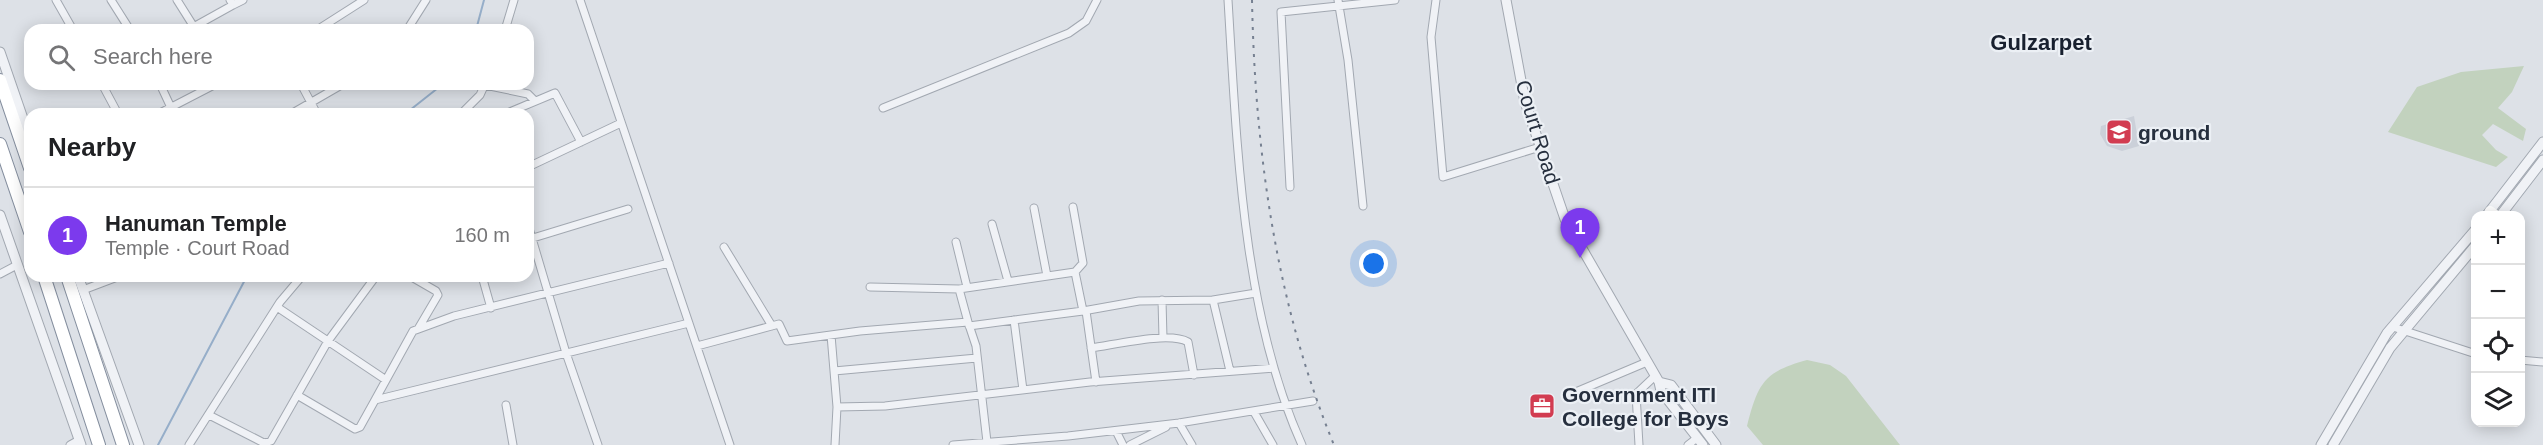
<!DOCTYPE html>
<meta charset="utf-8">
<style>
:root{--surface:#fff;--page:#f2f2f2;--text:#202124;--muted:#757577;--line:#e0e0e0;--accent:#7c3aed}
body{margin:0;font-family:Arial,sans-serif;background:var(--page);color:var(--text)}
.controls{position:absolute;right:18px;bottom:18px;display:grid;overflow:hidden;border-radius:12px;box-shadow:0 3px 15px #0003}
.controls button{width:54px;height:54px;display:grid;place-items:center;padding:0;border:0;border-bottom:2px solid var(--line);background:var(--surface);color:var(--text);font:30px sans-serif}
.you{position:absolute;left:1374px;top:264px;width:21px;height:21px;margin:-15px;border:4px solid #fff;border-radius:50%;background:#1a73e8;box-shadow:0 0 0 9px #1a73e833}
.badge{display:grid;place-items:center;width:39px;height:39px;border-radius:50%;background:var(--accent);color:#fff;font-size:20px;font-weight:700}
.pin{position:absolute;translate:-50% -50px;filter:drop-shadow(0 2px 3px #0008)}
.pin::after{content:'';position:absolute;top:32px;width:21px;height:18px;background:inherit;clip-path:polygon(0 0,100% 0,50% 100%)}
.list{margin:0;padding:0;list-style:none}
h2{display:flex;justify-content:space-between;align-items:center;height:78px;margin:0;padding:0 24px;font-size:26px}
h2 small{font-size:20px;font-weight:400;color:var(--muted)}
.list li{display:grid;grid-template-columns:39px 1fr auto;gap:18px;align-items:center;box-sizing:border-box;height:96px;padding:0 24px;border-top:2px solid var(--line)}
.list b{display:block;font-size:22px;white-space:nowrap}
.list p{margin:0;font-size:20px;white-space:nowrap;color:var(--muted)}
.list em{font-size:20px;font-style:normal;color:var(--muted)}
.icon{flex:none;width:33px;height:33px;fill:none;stroke:currentColor;stroke-width:2;stroke-linecap:round;stroke-linejoin:round}
.map{position:relative;flex:none;width:2543px;height:445px;overflow:hidden}
.search{position:absolute;background:var(--surface);box-shadow:0 3px 15px #0003;left:24px;top:24px;width:510px;height:66px;display:flex;align-items:center;gap:15px;box-sizing:border-box;padding:0 21px;border-radius:18px;color:var(--muted);font-size:22px}
.panel{position:absolute;background:var(--surface);box-shadow:0 3px 15px #0003;left:24px;top:108px;width:510px;height:174px;border-radius:18px}
.map>svg:first-child{display:block}
</style>
<div class="map">
<svg width="2543" height="445" viewBox="0 0 2543 445">
<rect width="100%" height="100%" fill="#dde1e7"/>
<path fill="#cbd0d9" d="M2134,116L2139,146L2122,151L2107,146L2100,134L2101,126Z"/>
<path fill="#c2d2be" d="M2524,66L2512,92L2498,108L2526,129L2523,141L2493,124L2482,135L2496,150L2508,157L2496,167L2388,132L2417,87L2461,72Z
M1807,360L1830,365L1846,376L1900,445H1763L1747,426C1758,384 1763,372 1807,360Z"/>
<g fill="none" stroke-linecap="round" stroke-linejoin="round">
<path stroke="#96aec9" stroke-width="2" d="M476,30L484,0
M405,114L443,84
M158,445L247,276"/>
<defs>
<path id="minor" d="M56,0L73,30
M111,0L130,30
M177,0L194,27
M230,0L233,5L243,0
M580,0L730,445
M1228,0C1237,145 1242,312 1302,445
M1338,0L1348,60L1363,206
M1436,0L1431,37L1443,177L1540,147
M188,30L233,5
M317,30L364,0
M407,30L426,0
M505,30L514,0
M102,84L118,114
M160,84L174,114
M301,84L317,114
M485,85L528,94L534,100
M883,108L1069,33L1086,21L1097,0
M158,114L216,84
M291,114L343,84
M461,114L480,95L485,84
M505,114L555,93L581,142
M528,167L621,123
M1290,187L1281,12L1395,0
M1073,207L1083,263L1075,272
M1034,208L1047,276
M992,224L1008,281
M528,225L566,353L598,445
M533,238L628,209
M956,242L967,287
M724,247L772,326
M669,263L454,316L413,331L375,400L689,323
M0,274L17,265
M410,276L436,291L438,295L418,329
M482,276L491,308
M870,287L959,289
M83,290L120,276
M1162,300L1163,338
M1213,300L1230,371
M277,307L386,380
M1086,311L1096,382
M1014,320L1023,390
M968,322L976,346L987,442
M969,326L1083,311
M2393,327L2476,354
M831,335L837,407
M697,346L779,324L787,341L860,331L968,322L959,289L1075,272L1083,311L1139,301L1213,300L1256,293
M1091,348C1114,345 1169,331 1188,342L1194,375
M2520,360L2543,362
M834,371L977,358
M1571,394L1647,362
M297,395L355,429L360,427L375,400
M506,405L513,445
M1254,412L1273,445
M209,415L264,443L271,441L328,341L376,276
M1179,423L1192,445
M1116,431L1123,445
M70,445L79,440
M189,445L280,302L302,276
M835,445L837,407L885,406L1090,382L1274,368
M953,445L1068,436L1179,423L1313,401
M1130,445L1166,427
M1639,445L1636,394L1655,376
M1688,445L1697,438"/>
<path id="tertiary" d="M1506,0L1525,102L1565,219L1659,382L1661,391L1703,445
M0,52L30,139
M0,215L81,445
M2486,216L2543,142
M2500,216L2543,160
M78,276L139,445
M1659,382L1671,385L1716,445
M2321,445L2387,333L2476,229
M2333,445L2390,348L2476,245"/>
<path id="trunk" d="M0,80L30,168
M0,144L30,232
M44,276L99,445
M67,276L123,445"/>
</defs>
<use href="#minor" stroke="#a2a8b1" stroke-width="9"/>
<use href="#tertiary" stroke="#a2a8b1" stroke-width="11"/>
<use href="#trunk" stroke="#848e9e" stroke-width="14"/>
<use href="#minor" stroke="#f0f2f6" stroke-width="7"/>
<use href="#tertiary" stroke="#f0f2f6" stroke-width="9"/>
<path stroke="#fff" stroke-width="10" d="M2490,211L2497,216"/>
<use href="#trunk" stroke="#fff" stroke-width="12"/>
<path stroke="#768091" stroke-width="2" stroke-dasharray="3 6" stroke-linecap="butt" d="M1252,0C1255,152 1276,304 1334,445"/>
</g>
<defs>
<symbol id="school-square" viewBox="-11 -11 22 22"><rect x="-9" y="-9" width="18" height="18" rx="4" fill="#d23c51" stroke="#ecf0f5"/><path d="M0-5L7-2L0 1L-7-2ZM-4 1L0 2.5L4 1V4Q0 6-4 4Z" fill="#fff"/></symbol>
<symbol id="office-square" viewBox="-11 -11 22 22"><rect x="-9" y="-9" width="18" height="18" rx="4" fill="#d23c51" stroke="#ecf0f5"/><path d="M-6-3h4V-5.5h4V-3h4V5H-6ZM-1-4.5V-3h2v-1.5ZM-6 0V1H6V0Z" fill="#fff"/></symbol>
</defs>
<g fill-rule="evenodd">
<use href="#school-square" x="2104" y="117" width="30" height="30"/>
<use href="#office-square" x="1527" y="391" width="30" height="30"/>
</g>
<g text-anchor="middle" dominant-baseline="central" stroke-width="4.5" stroke-linejoin="round" paint-order="stroke">
<g font-size="21" fill="#262f3e" stroke="#ecf0f5">
<text transform="translate(1538 132) rotate(73)">Court Road</text>
</g>
<g font-size="21" font-weight="bold" fill="#262f3e" stroke="#ecf0f5" text-anchor="start">
<text x="2138" y="132">ground</text>
<text x="1562" y="394">Government ITI<tspan x="1562" dy="24">College for Boys</tspan></text>
</g>
<g font-size="22" font-weight="bold" fill="#18202f" stroke="#ecf0f5">
<text x="2041" y="42">Gulzarpet</text>
</g>
</g>
</svg>
<div class="controls">
<button>+</button>
<button>−</button>
<button><svg class="icon" aria-label="locate" viewBox="0 0 24 24"><circle cx="12" cy="12" r="6"/><path d="M12 2v4M12 18v4M2 12h4M18 12h4"/></svg></button>
<button><svg class="icon" aria-label="layers" viewBox="0 0 24 24"><path d="M12 4l9 5-9 5-9-5zM3 14l9 5 9-5"/></svg></button>
</div>
<div class="you"></div>
<div class="pin badge" style="left:1580px;top:258px">1</div>
<div class="search"><svg class="icon" aria-label="search" viewBox="0 0 24 24"><circle cx="10" cy="10" r="6"/><path d="M15 15l6 6"/></svg>Search here</div>
<section class="panel">
<h2>Nearby<small></small></h2>
<ul class="list">
<li><span class="badge">1</span><div><b>Hanuman Temple</b><p>Temple · Court Road</p></div><em>160 m</em></li>
</ul>
</section>
</div>
